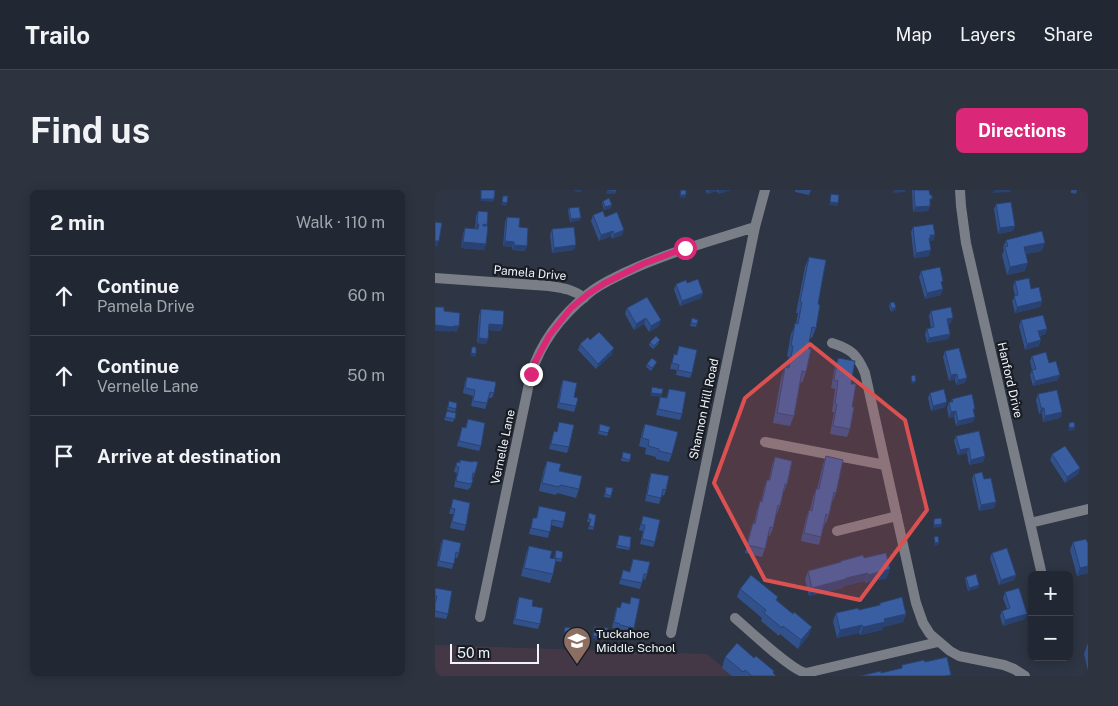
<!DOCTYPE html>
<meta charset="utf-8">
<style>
:root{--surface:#222833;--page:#2e343f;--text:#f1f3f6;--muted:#a2a6ac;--line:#3f444e;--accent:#db2777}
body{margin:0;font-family:"Public Sans",sans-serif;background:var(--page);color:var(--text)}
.controls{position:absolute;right:15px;bottom:15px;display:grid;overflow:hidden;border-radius:8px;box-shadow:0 2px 12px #0003}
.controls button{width:45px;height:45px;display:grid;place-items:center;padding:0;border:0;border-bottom:1px solid var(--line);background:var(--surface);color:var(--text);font:25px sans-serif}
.scale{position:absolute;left:15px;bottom:12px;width:89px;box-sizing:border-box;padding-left:5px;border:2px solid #eef3fc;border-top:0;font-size:14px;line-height:18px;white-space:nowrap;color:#eef3fc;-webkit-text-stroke:4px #191d23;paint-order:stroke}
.stop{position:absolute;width:15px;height:15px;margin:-11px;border:4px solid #db2777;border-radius:50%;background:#fff}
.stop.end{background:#db2777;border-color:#fff;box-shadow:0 1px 5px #0008}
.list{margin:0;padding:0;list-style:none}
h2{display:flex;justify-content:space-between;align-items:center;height:65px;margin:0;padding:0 20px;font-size:21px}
h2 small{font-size:16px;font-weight:400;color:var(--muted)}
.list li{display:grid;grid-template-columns:32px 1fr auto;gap:15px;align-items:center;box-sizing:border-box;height:80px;padding:0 20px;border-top:1px solid var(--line)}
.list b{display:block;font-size:19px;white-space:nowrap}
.list p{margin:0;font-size:16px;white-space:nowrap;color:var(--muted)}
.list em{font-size:16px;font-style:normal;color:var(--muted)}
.icon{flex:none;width:28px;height:28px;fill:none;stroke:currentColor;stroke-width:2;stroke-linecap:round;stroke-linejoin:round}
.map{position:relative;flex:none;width:653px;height:486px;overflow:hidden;border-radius:8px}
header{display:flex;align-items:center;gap:30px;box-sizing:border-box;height:70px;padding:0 25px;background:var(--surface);border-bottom:1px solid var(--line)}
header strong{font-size:24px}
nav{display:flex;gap:28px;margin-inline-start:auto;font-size:18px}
.intro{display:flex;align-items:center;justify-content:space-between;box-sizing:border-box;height:120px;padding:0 30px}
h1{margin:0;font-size:35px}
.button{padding:12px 22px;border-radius:8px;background:var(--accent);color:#fff;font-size:18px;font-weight:700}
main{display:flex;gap:30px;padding:0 30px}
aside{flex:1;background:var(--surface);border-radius:8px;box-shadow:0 2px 12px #0003}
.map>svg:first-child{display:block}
</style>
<header>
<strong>Trailo</strong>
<nav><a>Map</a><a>Layers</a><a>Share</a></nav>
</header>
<div class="intro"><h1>Find us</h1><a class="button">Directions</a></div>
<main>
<aside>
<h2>2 min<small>Walk · 110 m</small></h2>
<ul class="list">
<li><svg class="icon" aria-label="ahead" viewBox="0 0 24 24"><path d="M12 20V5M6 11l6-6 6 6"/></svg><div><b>Continue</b><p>Pamela Drive</p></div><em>60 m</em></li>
<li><svg class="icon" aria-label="ahead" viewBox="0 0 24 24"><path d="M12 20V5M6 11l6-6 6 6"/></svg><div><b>Continue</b><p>Vernelle Lane</p></div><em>50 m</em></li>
<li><svg class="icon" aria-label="arrive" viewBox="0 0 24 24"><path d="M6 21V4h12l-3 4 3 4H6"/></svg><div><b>Arrive at destination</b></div></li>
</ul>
</aside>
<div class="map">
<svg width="653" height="486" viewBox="0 0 653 486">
<rect width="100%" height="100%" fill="#2e3544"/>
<path fill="#443847" d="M0,455L272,464L298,486H0Z"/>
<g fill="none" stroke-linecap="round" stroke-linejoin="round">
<path stroke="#7a7e86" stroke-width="10" d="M525,0L526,16L531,53L607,385
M0,88L114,96C127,98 138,99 149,108
M397,153C416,159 422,164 430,183L481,413L488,433L495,444L515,461L524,466L569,475L579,479L590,486
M330,252L450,275
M595,333L653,319
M402,341L462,326
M45,427L96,184C106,152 127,125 153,104C163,95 177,89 189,83C231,63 276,51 320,37
M300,428C313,439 357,481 371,483L503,452
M236,443L320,37L330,0"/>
</g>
<path fill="#32518b" d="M271,0H296L283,4L282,1L272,4Z
M360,0H376L374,5L360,2Z
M477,0H494L495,15L493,21L478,22Z
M636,0H642L641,4L636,3Z
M168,11L177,15L176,18L169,20L167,13Z
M561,14L580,36L578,41L563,44L559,19Z
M134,18L145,30L135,32L133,21Z
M43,21L52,36L51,54L49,60L26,58L28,44L30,38L40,39L41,26Z
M158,25L170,27L187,45L177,49L176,46L164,51L156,31Z
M72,27L92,56L90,61L77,60V57L68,56L70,32Z
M478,37L500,45L498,50L495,51L494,52V66L479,68L476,42Z
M117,39L139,60L117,63L115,45Z
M571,50L607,61L591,64L590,81L572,85L567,65L569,60L568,58Z
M374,67L383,114L381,138L377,148H375L373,158L371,182L367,193L365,192L359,226L355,236L338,233L346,188L350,177L352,178L354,167L352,166L356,144L361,133L363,123H361L370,77Z
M486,81L506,105L490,109L484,87Z
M580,91L607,111L605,117L580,123L577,111L580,106L578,97Z
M241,94L266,108L245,116L239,100Z
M212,107L224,136L214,142L209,134L199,140L190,124L192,118Z
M455,113L461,117L460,120L456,122L454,116Z
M46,119L68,135L66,141L54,140L53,149L51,154L42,153L44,125Z
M496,121L516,133L513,134L515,144L513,149L492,153L490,144L492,139L496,138L494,126Z
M257,128L263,130L261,137L255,136Z
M586,130L612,139L610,144L605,146L604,156L590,160L584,136Z
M215,152L224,153L218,159L214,155Z
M145,154L177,164L161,179L143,160Z
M244,156L257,183L255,188L241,185L242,180L235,179L239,164L241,165Z
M510,161L530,193L521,195L520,189L514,191L508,167Z
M597,166L614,173L623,190L598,196L595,185L597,180L595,171Z
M403,168L416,194L417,217L415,239L412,247L395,244L399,222H397L400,199L396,198L400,176Z
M212,174H221L216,181L211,177Z
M32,187L59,203L57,208H54L50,219L36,216L38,206L28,203L30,192Z
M128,190L139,207L141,216L139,222L122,218L126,196Z
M234,199L247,224L245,230L221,225L225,207L231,208Z
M495,203L510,217L496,221L493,208Z
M603,204L627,222L625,228L608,232L607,223L604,224L601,210Z
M517,209L539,222L538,232L521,236L519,227L514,228L512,218L514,212H516Z
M14,211L21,219L20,222L12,220Z
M21,223L18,232L9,230L11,224Z
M33,229L46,256L44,261L22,256L27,237L30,238Z
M124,232L134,257L132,263L114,259L119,241L122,242Z
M165,234L175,237L172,246L163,244Z
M210,234L237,264L234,272L221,269V267L210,264L211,258L204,256L207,242Z
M521,246L550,266L548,272L534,275L532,263L523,265L519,251Z
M188,262L195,270L194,272L186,271Z
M617,264L645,278L643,284L630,293L615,270Z
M391,266L401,303L398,311H397L394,325L391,333H390L386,347L384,355L366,351L371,328L374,320H375L378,307L381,299H382L388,274Z
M340,267L352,294L349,302H348L345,316L342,324H341L338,338L335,346L333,345L330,359L327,367L310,363L315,341L318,333H319L322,320L325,311L326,312L329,298L332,290H334L337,275Z
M25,270L40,283L38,289L37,288V293L35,299L34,298L33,300L19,297L22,283L19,282L20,278L22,272L24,273Z
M112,271L124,281L144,299L141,308L122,303L121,305L104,301L109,279Z
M216,283L231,300L229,306L227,305L224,314L210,311L214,289Z
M539,284L549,289L561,312L559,318L544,321L537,289Z
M171,297L176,306L175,308L169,307Z
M18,309L31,335L29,341L15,338L18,324H14Z
M104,316L129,332L127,338L116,335L113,348L94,344L98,328H101Z
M154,323L159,337L158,340L153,339L155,332H152Z
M208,326L220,352L218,357L205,354L208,341L204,340Z
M184,345L195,358L194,360L181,358Z
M8,349L24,363L22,368H20L17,379L2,376L6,354Z
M638,352H653V383L642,386L635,360Z
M94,356L115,368H119L121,360L127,369L126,372L121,371L118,384L115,393L86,386L91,364Z
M557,363L581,385L579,390L564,395L555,368Z
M429,368L452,388L430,393V391L409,396L408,398L374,406L370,389L373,381L405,373L406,371Z
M198,369L212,384L210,390L208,389L205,399L184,394L188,380L194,382Z
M531,387L544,395L543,398L533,401L530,389Z
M0,398L13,424L11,429L0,427Z
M305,399L342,410L374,445L363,459L345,444L344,446L326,431L327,428L302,407Z
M570,402L590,429L568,436L565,426L567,421L572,419L568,408Z
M84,407L97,416L105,434L103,439L78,434L82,412Z
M196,407L199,438L197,443L183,440V439L177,438L180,423L182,417L185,418L187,412L194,414Z
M445,413L471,424L468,432L448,437L447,440L425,445L424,443L402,448L398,431L401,423L424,420L444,415Z
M653,453V481L649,464Z
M290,467L338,484L341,486H297L287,478Z"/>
<path fill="#294271" d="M139,0H146V2L139,1Z
M274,0H282V1L272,4Z
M284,0H296L283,4Z
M459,0H471L470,2L458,3Z
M559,0H576L575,2L558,3Z
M172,1L181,2L180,4H171Z
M245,5H251L250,8L244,7Z
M46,9H59L58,12L45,11Z
M67,12L72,13L71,16L66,15Z
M395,12L403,13L402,16L394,15Z
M177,15L176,18L169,20L170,17Z
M495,16L493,21L478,22L480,17Z
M146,28L145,30L135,32L136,29Z
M42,34H44L42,39H40Z
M580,36L578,41L563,44L565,38Z
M189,40L187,45L177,49L179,44Z
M178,41L176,46L164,51L166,45Z
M495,45H500L498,50L495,51L494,53V48Z
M0,51H4L2,57L0,56Z
M70,51L79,52L77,57L68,56Z
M28,52L51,54L49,60L26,58Z
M610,53L607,61L586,65L589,57Z
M79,55L92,56L90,61L77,60Z
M141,55L139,60L117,63L119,58Z
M496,60L494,66L479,68L481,63Z
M593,73L590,81L572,85L575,77Z
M508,99L506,105L490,109L492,103Z
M268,103L266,108L245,116L247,111Z
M607,111L605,117L580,123L582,117Z
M461,117L460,120L456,122L457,119Z
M211,128L209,134L199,140L201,134Z
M518,128L516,133L510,134L512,129Z
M226,130L224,136L214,142L216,136Z
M54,134L68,135L66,141L52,140Z
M0,135L24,136L22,142L16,141V142L0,141Z
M612,139L610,144L601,147L603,141Z
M515,144L513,149L492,153L494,148Z
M44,148L53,149L51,154L42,153Z
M606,150L604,156L590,160L592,154Z
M179,158L177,164L161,179L163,174Z
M36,163L41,164L40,167L35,166Z
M522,184L520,189L514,191L516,185Z
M625,185L623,190L598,196L600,191Z
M532,188L530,193L521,195L523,190Z
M481,191L480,193L476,194L477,192Z
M216,203L227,204L226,207L215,206Z
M512,212L510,217L496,221L498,216Z
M606,218H609L607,223L604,224Z
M521,221L519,227L514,228L516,222Z
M627,222L625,228L608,232L610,226Z
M540,227L538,232L521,236L523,231Z
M640,237L639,240L633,241L634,238Z
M534,258L532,263L523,265L525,260Z
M550,266L548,272L534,275L536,270Z
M645,278L643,284L630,293L632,287Z
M561,312L559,318L544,321L546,315Z
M507,334L506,337L498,338L499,335Z
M504,352L503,355L499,356L500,353Z
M653,376V383L642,386L645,378Z
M455,379L452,388L430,393L433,385Z
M433,383L430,391L409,396L408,398L374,406L377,398L411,388Z
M581,385L579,390L564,395L566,390Z
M544,395L543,398L533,401L534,398Z
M471,424L468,432L448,437L447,440L425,445L428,437L449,429Z
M592,424L590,429L568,436L570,430Z
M427,435L424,443L402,448L405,440Z
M377,437L374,445L363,459L366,450Z
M129,442H135L134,445L128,444Z
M158,446L173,448L172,450L157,449Z"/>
<path fill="#3a5ea2" stroke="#294271" d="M46,0H60L59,9H46Z
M172,0H181V2L172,1Z
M246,0H251V5H245Z
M479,0H494L495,5H497V9H495V16L480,17Z
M396,4L404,5L403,13L395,12Z
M68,6H73L72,13L67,12Z
M174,8L177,15L170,17L168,11Z
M576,12L580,36L565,38L561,14Z
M144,17L146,28L136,29L134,18Z
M43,21L53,22L52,35L48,34V36H53L51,54L28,52L30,38L43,39L44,34H42Z
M168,21L170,27L182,22L189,40L179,44L178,41L166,45L158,25Z
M72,27L85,28L84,37L93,38L92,56L79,55V52L70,51Z
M0,32L7,33L4,51H0Z
M498,34L500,45H495L496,48H494L496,60L481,63L478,37Z
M139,37L141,55L119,58L117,39Z
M607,41L610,53L589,57L593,73L575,77L570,57L573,56L571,50Z
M374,67L391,70L383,114L385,115L381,138L377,137L373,158L376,159L371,182L367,181L359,226L342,223L350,177L354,178L358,156H356L360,133L363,134L367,112H365Z
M505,77L508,91L506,92L508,99L492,103L486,81Z
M594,88L596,99L604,97L607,111L582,117L579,106L583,105L580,91Z
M263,89L268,103L247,111L241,94L251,90L252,93Z
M212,107L226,130L216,136L211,128L201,134L192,118Z
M459,112L461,117L457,119L455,113Z
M0,117H9V121L25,123L24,136H18V137L0,135Z
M516,117L518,128L512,129L515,144L494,148L492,139L499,137L496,121Z
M46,119L69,121L68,135L54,134L53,149L44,148Z
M608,125L612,139L603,141L606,150L592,154L586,130Z
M257,128L263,130L262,134L256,133Z
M164,142L179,158L163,174L145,154L153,147L155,150Z
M221,146L225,150L219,156L215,152Z
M244,156L262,160L257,183L243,180L244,175L237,173L239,164L242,165Z
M37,157H41V164L36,163Z
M524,158L532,188L523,190L522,184L516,185L510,161Z
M611,162L614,173L621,171L625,185L600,191L597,180L601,179L597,166Z
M217,168L222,172L217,178L212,174Z
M403,168L420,171L416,194H421L417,217H419L415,239L398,236L402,214H400L403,191L399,190Z
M480,185L481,191L477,192L476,186Z
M32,187L61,192L59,203L55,202L52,213L38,211L40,200L30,198Z
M128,190L142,193L139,207L143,208L141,216L124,213Z
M217,197L228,199L227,204L216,203Z
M234,199L251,202L247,224L223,219L225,207L232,208Z
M509,199L512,212L498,216L495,203Z
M622,200L627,222L610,226L609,218H606L603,204Z
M537,204L540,219H538L540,227L523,231L521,221L516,222L514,212H518L517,209Z
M14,211L22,213L21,219L13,217Z
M12,221L21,223L20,229L10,227Z
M33,229L50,233L46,256L24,251L27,237L31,238Z
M124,232L139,235L134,257L116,254L119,241L122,242Z
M639,232L640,237L634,238V233Z
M165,234L175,237L173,243L164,241Z
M210,234L243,242L237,264L224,261V259L213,256L214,250L207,248Z
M544,241L550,266L536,270L534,258L525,260L521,246Z
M630,256L645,278L632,287L617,264Z
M188,262L196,264L195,270L187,268Z
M391,266L408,270L401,303L399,302L394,325L391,324L386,347L369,343L374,320L377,321L381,299H384Z
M340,267L357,271L352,294H350L345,316L343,315L338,338L335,337L330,359L312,355L318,333L320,334L325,311L327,312L332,290H335Z
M25,270L38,272V271L43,272L40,283H38L37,289L38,290L37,293H36L35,294L21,291L24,277L21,276L22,272L25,273Z
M112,271L126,274L124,281L147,286L144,299L125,295L124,297L107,293Z
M547,282L549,289L556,288L561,312L546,315L539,284Z
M216,283L234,286L231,300L228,299L226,308L212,305Z
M171,297L178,298L176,306L170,304Z
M18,309L35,313L31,335L17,332L20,319L16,318Z
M104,316L131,322L129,332L117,330L115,342L96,338L98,328H102Z
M154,323L161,325L159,337L154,336L156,329H153Z
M208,326L225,330L220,352L207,349L210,335H206Z
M506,328L507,334L499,335V329Z
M184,345L196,347L195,358L182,355Z
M503,346L504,352L500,353L499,347Z
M8,349L26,353L24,363L21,362L19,374L4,371Z
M651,349L652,352H653V376L645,378L638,352Z
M94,356L117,361L115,368L121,369L118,384L89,378Z
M572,358L581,385L566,390L557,363Z
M121,360L128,362L127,369L120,368Z
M451,363L455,379L433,385V383L411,388V389L377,398L373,381L406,372V371L428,365L429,368Z
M198,369L215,372L212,384H209L207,393L186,389L188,380L195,382Z
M541,384L544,395L534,398L531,387Z
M316,385L343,407L341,410L358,424L359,422L377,437L366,450L348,436L347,438L329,423L331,420L305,399Z
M0,398L17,401L13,424L0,421V414L2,406H0Z
M584,398L592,424L570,430L567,421L575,418L570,402Z
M84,407L98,410L97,416L108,418L105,434L80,429Z
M196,407L205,409L199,438L185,435V434L179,432L182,417L185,418L187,412L195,414Z
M467,407L471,424L449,429L450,432L428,437L427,435L405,440L401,423L423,418L424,420L445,415V413Z
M130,437L136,438L135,442H129Z
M159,437L173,438V448L158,446Z
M302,453L319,468L321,466L339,481L338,483L341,486H317L310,480L308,482L290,467Z
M512,467L516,485L510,486H425L446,481V483L467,478V475L489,470L490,472Z"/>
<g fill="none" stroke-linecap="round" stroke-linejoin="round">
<path stroke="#db2777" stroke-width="6" d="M96,184L99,174L114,146L136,118L153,104L170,93L208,74L250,58"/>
</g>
<path fill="#db5152" fill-opacity="0.2" stroke="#db5152" stroke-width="4" stroke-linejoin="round" d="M375,154L470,230L492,320L425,410L330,390L279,293L310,208Z"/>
<defs>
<symbol id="school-pin" viewBox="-11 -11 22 30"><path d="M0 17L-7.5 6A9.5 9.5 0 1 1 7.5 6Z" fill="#8d6e63" stroke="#191d23"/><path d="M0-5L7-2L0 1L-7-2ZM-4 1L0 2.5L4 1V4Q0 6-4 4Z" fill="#fff"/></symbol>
</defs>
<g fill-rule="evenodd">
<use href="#school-pin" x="126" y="435" width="32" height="43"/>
</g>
<g text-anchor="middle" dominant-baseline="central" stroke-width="4.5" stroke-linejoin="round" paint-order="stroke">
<g font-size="12" fill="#eef3fc" stroke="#191d23">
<text transform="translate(95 83) rotate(5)">Pamela Drive</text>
<text transform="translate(575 190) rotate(77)">Hanford Drive</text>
<text transform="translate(269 219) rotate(-78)">Shannon Hill Road</text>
<text transform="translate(68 257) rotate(-78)">Vernelle Lane</text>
</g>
<g font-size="12" fill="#eef3fc" stroke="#191d23" text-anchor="start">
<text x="161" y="444">Tuckahoe<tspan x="161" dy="14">Middle School</tspan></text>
</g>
</g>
</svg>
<div class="controls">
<button>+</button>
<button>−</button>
</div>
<div class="scale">50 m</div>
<div class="stop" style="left:250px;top:58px"></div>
<div class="stop end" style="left:96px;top:184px"></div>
</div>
</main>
